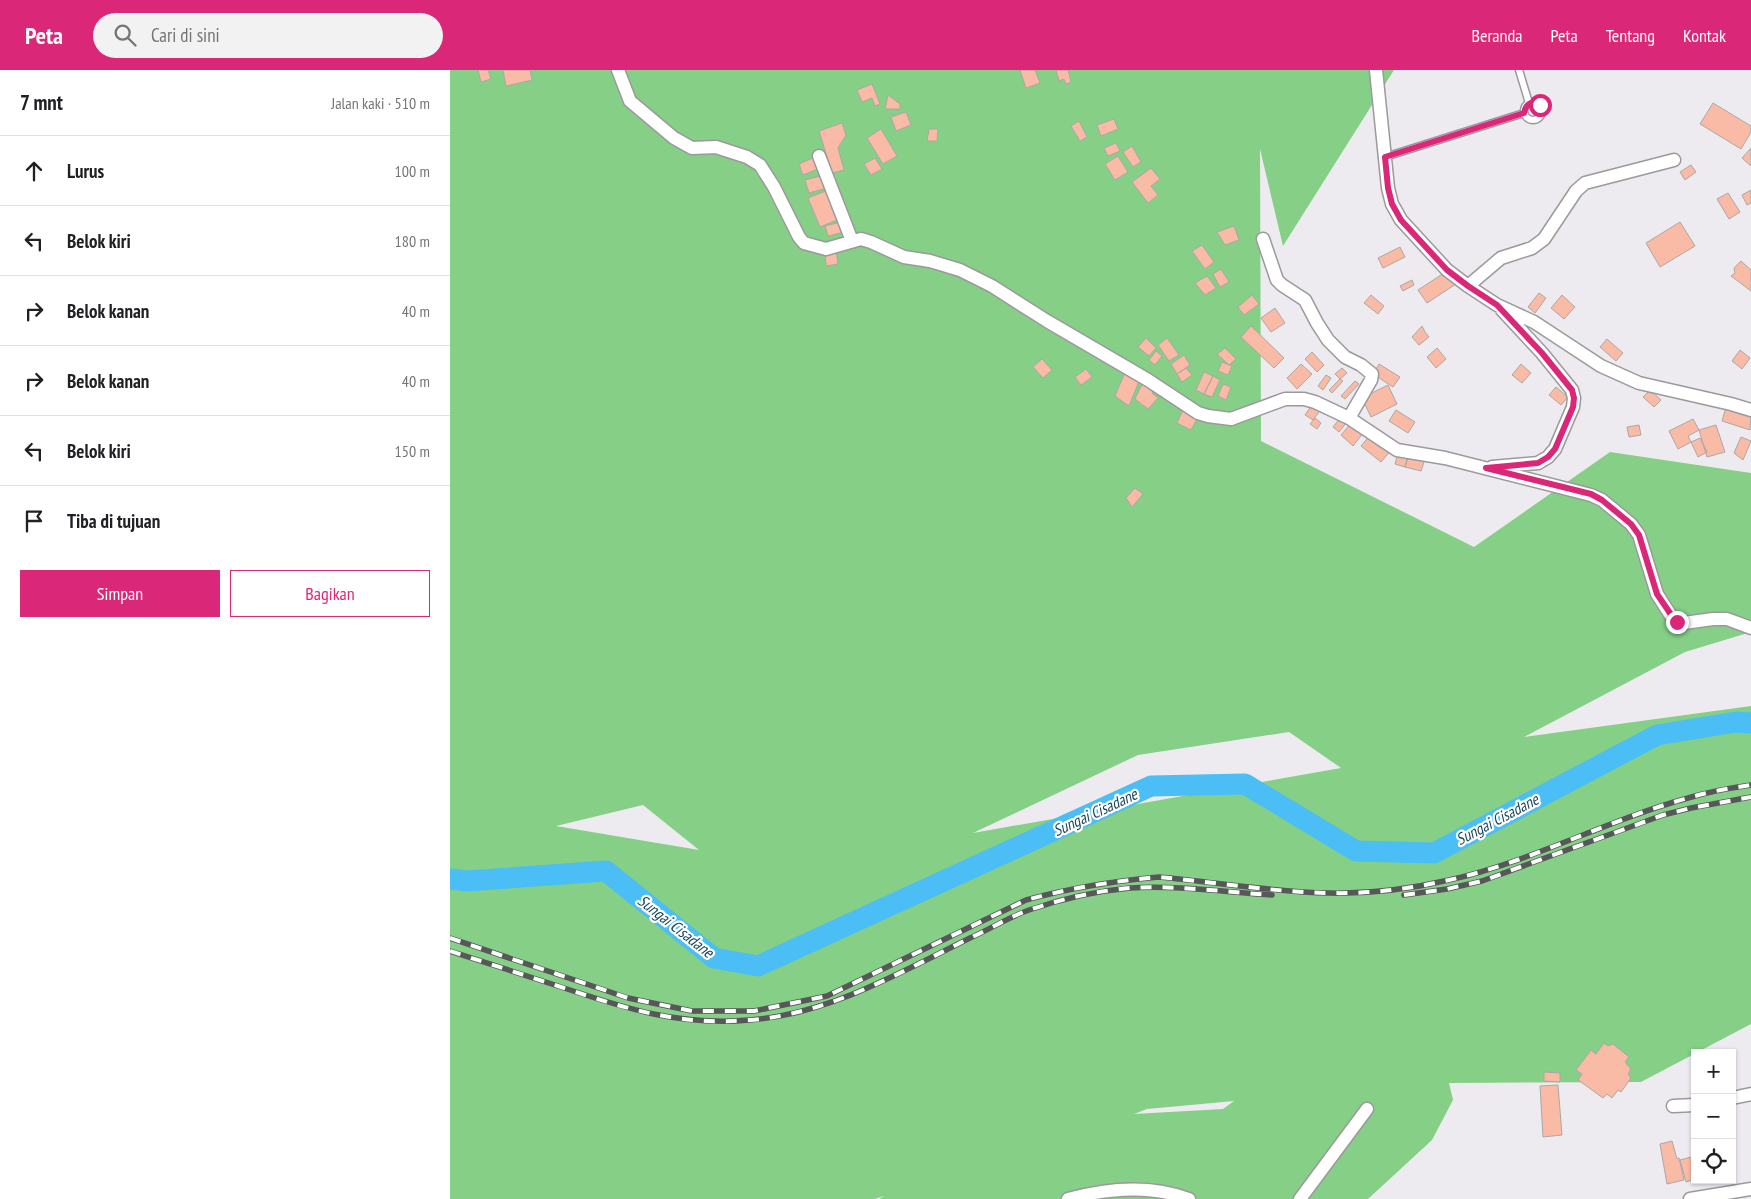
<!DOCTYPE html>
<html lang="id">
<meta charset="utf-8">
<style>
:root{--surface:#fff;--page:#f2f2f2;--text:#202124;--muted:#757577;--line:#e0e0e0;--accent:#db2777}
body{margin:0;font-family:"PT Sans Narrow",sans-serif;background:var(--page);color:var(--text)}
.controls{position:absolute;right:15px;bottom:15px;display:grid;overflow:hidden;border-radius:0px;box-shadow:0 1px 4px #0004}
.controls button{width:45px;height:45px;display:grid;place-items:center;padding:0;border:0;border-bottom:1px solid var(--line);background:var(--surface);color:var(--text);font:25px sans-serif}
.stop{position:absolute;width:15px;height:15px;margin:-11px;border:4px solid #db2777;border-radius:50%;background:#fff}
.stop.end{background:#db2777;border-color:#fff;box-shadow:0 1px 5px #0008}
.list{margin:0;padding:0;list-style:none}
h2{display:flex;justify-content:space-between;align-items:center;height:65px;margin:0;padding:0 20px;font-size:21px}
h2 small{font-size:16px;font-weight:400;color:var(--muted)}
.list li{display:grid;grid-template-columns:32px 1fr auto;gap:15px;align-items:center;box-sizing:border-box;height:70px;padding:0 20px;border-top:1px solid var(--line)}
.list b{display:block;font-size:19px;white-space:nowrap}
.list em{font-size:16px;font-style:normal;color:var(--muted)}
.actions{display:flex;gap:10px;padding:15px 20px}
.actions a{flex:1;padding:11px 0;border:1px solid var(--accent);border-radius:0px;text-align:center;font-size:18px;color:var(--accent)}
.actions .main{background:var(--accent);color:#fff}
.icon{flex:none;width:28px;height:28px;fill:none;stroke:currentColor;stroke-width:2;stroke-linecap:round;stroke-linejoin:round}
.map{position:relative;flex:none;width:1301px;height:1129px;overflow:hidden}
header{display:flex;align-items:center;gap:30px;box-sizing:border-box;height:70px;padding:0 25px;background:var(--accent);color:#fff}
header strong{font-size:24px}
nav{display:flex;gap:28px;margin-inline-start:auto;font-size:18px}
.search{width:350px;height:45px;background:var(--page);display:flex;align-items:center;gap:12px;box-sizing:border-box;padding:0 18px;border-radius:28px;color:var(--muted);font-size:19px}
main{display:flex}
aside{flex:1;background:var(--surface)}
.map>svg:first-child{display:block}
</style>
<header>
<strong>Peta</strong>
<div class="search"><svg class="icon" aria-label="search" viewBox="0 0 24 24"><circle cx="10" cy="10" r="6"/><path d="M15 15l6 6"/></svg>Cari di sini</div>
<nav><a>Beranda</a><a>Peta</a><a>Tentang</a><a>Kontak</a></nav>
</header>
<main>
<aside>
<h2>7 mnt<small>Jalan kaki · 510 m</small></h2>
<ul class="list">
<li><svg class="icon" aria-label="ahead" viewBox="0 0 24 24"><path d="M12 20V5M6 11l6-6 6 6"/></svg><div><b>Lurus</b></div><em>100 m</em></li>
<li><svg class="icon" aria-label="left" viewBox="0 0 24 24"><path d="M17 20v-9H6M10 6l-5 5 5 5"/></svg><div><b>Belok kiri</b></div><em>180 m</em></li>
<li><svg class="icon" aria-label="right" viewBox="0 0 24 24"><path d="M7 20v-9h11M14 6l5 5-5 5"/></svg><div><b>Belok kanan</b></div><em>40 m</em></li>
<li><svg class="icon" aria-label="right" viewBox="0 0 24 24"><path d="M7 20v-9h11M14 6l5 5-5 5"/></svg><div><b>Belok kanan</b></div><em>40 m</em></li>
<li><svg class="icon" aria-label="left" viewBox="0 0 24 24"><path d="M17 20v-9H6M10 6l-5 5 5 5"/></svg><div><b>Belok kiri</b></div><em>150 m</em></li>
<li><svg class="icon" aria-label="arrive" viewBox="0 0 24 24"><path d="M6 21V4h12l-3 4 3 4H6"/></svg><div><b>Tiba di tujuan</b></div></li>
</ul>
<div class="actions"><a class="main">Simpan</a><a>Bagikan</a></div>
</aside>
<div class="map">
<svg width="1301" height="1129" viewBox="0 0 1301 1129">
<rect width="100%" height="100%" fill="#eeebf0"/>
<path fill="#85cf86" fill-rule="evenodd" d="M0,0H944L833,176L810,79L811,371L1024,477L1160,382L1301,403V562L1235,582L1074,667L1301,636V954L1191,1012L999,1013L1003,1030L982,1070L918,1129H429L434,1126L425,1129H0ZM839,662L891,698L523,763L688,685ZM193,735L249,780L106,756ZM784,1031L773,1039L684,1044L697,1039Z"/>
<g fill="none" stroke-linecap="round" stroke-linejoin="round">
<path stroke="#4cbef6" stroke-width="21" d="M0,809L17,811L156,801L264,888L308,896L701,716L795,714L906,781L984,783L1207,665L1286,652L1301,653"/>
</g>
<path fill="#f9bba5" stroke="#aca7a5" d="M28,0H38L41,9L31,12Z
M53,0H80L82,10L56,16Z
M570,0H585L590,13L576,18Z
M606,0H618L621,12L616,14L614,9L609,11Z
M422,14L430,34L425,36L422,28L412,32L407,20Z
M438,25L450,34V39H435Z
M1263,33L1301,56V62L1291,79L1250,54Z
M456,42L461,55L446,61L441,47Z
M664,49L668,59L651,66L647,55Z
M629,51L637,67L630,71L621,56Z
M392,53L396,65L388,78L394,100L382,103L369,61Z
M431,59L447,86L433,94L417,68Z
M479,59H488L487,71H477Z
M666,73L670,81L658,86L654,78Z
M682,76L691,92L683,97L673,82Z
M1301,78V96L1292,88Z
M668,86L678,102L665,110L655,94Z
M365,87L370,98L353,105L349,94Z
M425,88L432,99L421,105L414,94Z
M1241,95L1246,102L1235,110L1230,102Z
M701,98L710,109L701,116L708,125L698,133L682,112Z
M374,105L377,118L359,123L355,110Z
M381,119L392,148L370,157L358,128Z
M1301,120V133L1297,135L1292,125Z
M1278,123L1290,142L1279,149L1267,129Z
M391,152L394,162L378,166L375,156Z
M1230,152L1245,176L1210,197L1196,173Z
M784,156L789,170L775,175L767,162Z
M752,175L764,192L755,199L742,181Z
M950,177L955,187L933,198L928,188Z
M386,180L388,194L376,196L375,181Z
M1291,191L1301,200V221L1281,206L1285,203L1284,198Z
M771,199L779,212L770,217L763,204Z
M994,203L1006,214L977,233L968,220Z
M757,206L766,218L755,225L745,213Z
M962,210L964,215L953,221L950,216Z
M1089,223L1096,228L1085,243L1078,237Z
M802,225L809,234L794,245L788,237Z
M921,225L934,236L928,244L914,233Z
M1112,225L1125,237L1114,249L1101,238Z
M825,238L835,253L821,262L811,248Z
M801,256L834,288L824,298L791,267Z
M972,256L975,262L979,267L969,275L962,267Z
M696,268L706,278L699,286L688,277Z
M717,268L729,285L719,291L708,275Z
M1157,269L1173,283L1166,291L1150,277Z
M775,278L786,289L779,295L767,284Z
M987,278L996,289L986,298L977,287Z
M1290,280L1300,288L1292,299L1282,291Z
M706,281L712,286L705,295L699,290Z
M862,282L874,295L867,302L855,289Z
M734,285L740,295L727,304L721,294Z
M592,289L602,300L593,308L583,297Z
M772,292L782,296L778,305L768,301Z
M851,294L862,304L847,319L837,308Z
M929,294L950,307L943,317L923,304Z
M1071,294L1081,303L1072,313L1062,305Z
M736,298L742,305L732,312L727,304Z
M892,298L897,303L890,309L885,304Z
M636,299L642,307L631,315L625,307Z
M676,300L691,306L679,336L665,326Z
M754,302L763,306L754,324L746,320Z
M876,305L881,308L873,320L868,316Z
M763,306L770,310L762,327L754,324Z
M697,309L707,317L702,323L708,328L698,339L685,329L690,318Z
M890,309L893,311L882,323L879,320Z
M905,311L909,314L895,329L891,326Z
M773,314L781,317L776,330L768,326Z
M938,315L947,334L921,347L912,328Z
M1106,317L1118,327L1111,335L1099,325Z
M1200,320L1211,330L1204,337L1193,327Z
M864,332L872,338L863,350L855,345Z
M1276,337L1301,344L1300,360L1272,351Z
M733,340L748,347L741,360L727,353Z
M946,340L965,352L958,363L939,351Z
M891,347L897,352L889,362L883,357Z
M865,348L871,353L867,359L860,354Z
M1243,349L1249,360L1238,366L1241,372L1228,379L1219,361Z
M902,352L914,362L903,376L891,365Z
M1189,355L1191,365L1179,367L1177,357Z
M1266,355L1275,382L1257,387L1249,360Z
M922,363L942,379L931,392L911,376Z
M1291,367L1301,371L1293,390L1284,383Z
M1250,368L1257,382L1248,387L1241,372Z
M948,383H959L955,397L945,394Z
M959,383L975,389L971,401L955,397Z
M685,418L693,424L682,437L676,428Z
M1154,973L1158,976L1163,974L1179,987L1175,992L1181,999L1178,1004L1181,1008L1171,1022L1168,1020L1162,1028L1157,1024L1153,1028L1131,1012L1128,1010L1132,1004L1126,1000L1141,980L1146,984Z
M1094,1002L1110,1003V1012L1094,1011Z
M1108,1015L1112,1065L1093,1067L1090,1016Z
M1222,1071L1227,1089L1229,1088L1234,1110L1217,1114L1210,1074Z
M1245,1086V1109L1236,1112L1230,1090Z"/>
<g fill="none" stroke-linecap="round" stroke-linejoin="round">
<defs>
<path id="service" d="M1069,0L1079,33
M1074 41a9 9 0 1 1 18 0a9 9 0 1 1-18 0Z
M935,87L1074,43"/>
<path id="minor" d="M168,0L180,31L224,68L242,78L266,77L297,87L310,95L324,117L349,167L354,173L376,179L411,169L421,172L454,187L480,191L510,200L542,216L597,251L698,310L748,343L758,346L781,349L835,329H854L865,332L899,348L947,380L995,388L1141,425L1152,430L1181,454L1189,465L1207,524L1223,549L1234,553L1263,549H1277L1301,558
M926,0L938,118L942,134L951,150L997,200L1018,216L1047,235L1084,252L1151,296L1189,313L1281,334L1301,340
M369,86L402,171
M813,169L827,210L832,215L855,230L867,253L878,270L895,287L911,295L922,304L921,310L899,348
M1018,216L1051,188L1082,178L1094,169L1126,121L1135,113L1224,90
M1042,397L1088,393L1098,387L1105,379L1123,337L1124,328L1122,320L1092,283L1052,240
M1282,1028L1301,1024
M1223,1036L1245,1035
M618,1129C658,1118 699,1114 739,1129
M850,1129L917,1039
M1240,1129L1301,1119"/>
</defs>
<use href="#service" stroke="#9c999d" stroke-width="9"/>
<use href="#minor" stroke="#9c999d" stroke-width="15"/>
<use href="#service" stroke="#fff" stroke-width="6"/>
<use href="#minor" stroke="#fff" stroke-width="12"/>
<defs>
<path id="rail" d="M954,825L997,819L1032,811L1213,745L1241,738L1301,727
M0,868L178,928L242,941H304L377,926L576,830C620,818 664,811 709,807C765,812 822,822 879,823C919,824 960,819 999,810C1081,792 1157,750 1238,728C1258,722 1280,718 1301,715
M0,881C37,893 74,905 111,917C177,939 229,956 300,950C379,944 451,902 520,868C540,859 559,847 579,840C611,829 646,821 680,818C725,815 776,822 822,825"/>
</defs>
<use href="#rail" stroke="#575659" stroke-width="5.5"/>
<use href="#rail" stroke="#fff" stroke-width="4" stroke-dasharray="11" stroke-linecap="butt"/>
</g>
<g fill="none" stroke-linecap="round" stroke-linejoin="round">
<path stroke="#db2777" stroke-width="6" d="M1090,35C1081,30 1076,34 1074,43L935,87L938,118L942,134L951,150L997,200L1018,216L1047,235L1092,283L1122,320L1124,328L1123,337L1105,379L1098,387L1088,393L1036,398L1141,424L1152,430L1181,454L1189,465L1207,524L1224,549L1227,552"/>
</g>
<g text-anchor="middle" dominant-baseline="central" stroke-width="4.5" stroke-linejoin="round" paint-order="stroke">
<g font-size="16" font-style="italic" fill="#18475e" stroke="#fff">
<text transform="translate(645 742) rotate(-25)">Sungai Cisadane</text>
<text transform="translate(1047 749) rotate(-28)">Sungai Cisadane</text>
<text transform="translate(226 856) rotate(38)">Sungai Cisadane</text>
</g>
</g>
</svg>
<div class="controls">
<button>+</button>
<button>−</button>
<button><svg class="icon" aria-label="locate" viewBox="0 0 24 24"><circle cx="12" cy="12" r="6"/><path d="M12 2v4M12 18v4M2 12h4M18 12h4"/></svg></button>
</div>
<div class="stop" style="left:1090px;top:35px"></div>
<div class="stop end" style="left:1227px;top:552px"></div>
</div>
</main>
